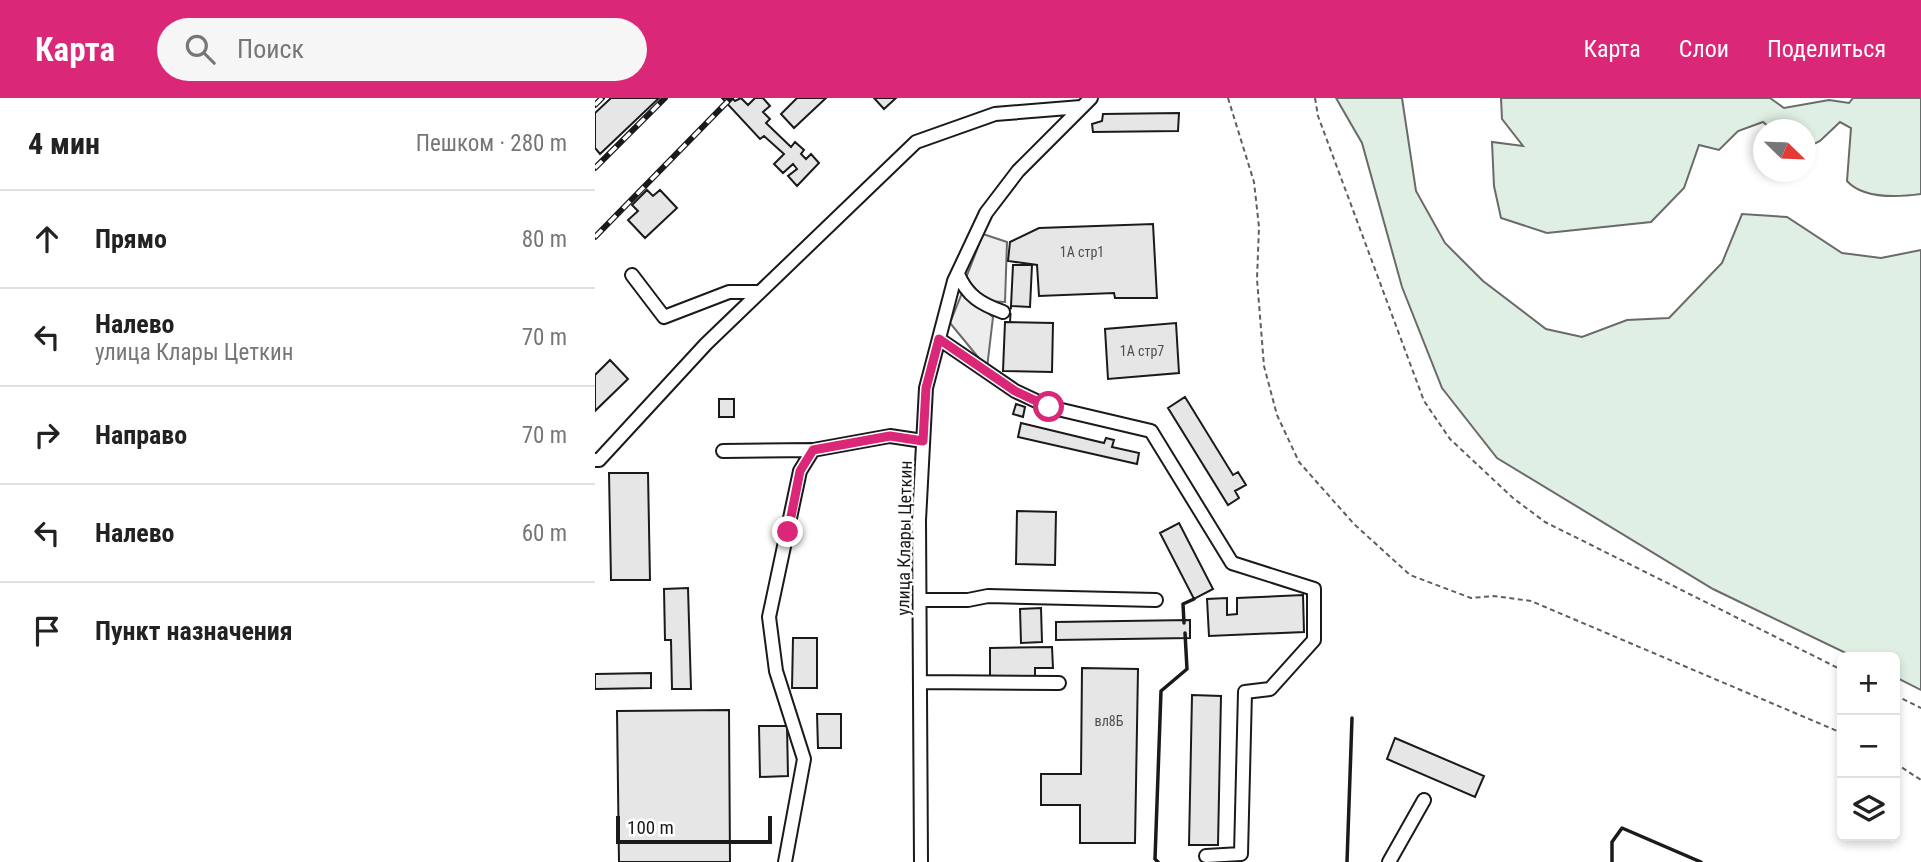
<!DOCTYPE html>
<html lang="ru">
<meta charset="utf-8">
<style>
:root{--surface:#fff;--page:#f6f6f6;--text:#222;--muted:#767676;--line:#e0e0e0;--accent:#db2777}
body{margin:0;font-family:"Roboto Condensed",sans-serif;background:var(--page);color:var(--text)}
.controls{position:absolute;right:21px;bottom:21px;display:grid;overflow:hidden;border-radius:10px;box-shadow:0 4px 10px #0003}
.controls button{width:63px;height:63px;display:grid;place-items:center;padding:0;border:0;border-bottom:2px solid var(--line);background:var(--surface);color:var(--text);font:35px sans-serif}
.compass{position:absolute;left:1158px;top:21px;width:63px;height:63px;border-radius:50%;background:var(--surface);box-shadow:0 4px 10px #0003;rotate:113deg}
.scale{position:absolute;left:21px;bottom:18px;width:156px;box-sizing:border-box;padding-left:7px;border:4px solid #1a1a1a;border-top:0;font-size:19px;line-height:24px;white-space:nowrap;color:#1a1a1a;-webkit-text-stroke:5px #fff;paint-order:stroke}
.stop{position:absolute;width:21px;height:21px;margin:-16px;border:5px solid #db2777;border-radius:50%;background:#fff}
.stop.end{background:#db2777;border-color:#fff;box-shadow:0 2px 7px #0008}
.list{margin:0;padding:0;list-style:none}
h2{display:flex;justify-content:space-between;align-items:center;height:91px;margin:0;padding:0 28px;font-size:30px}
h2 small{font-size:23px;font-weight:400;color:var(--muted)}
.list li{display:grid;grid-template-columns:46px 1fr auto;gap:21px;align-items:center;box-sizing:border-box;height:98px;padding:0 28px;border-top:2px solid var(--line)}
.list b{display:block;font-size:26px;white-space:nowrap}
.list p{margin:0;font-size:23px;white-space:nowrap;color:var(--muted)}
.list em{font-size:23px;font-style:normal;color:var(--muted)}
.icon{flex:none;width:38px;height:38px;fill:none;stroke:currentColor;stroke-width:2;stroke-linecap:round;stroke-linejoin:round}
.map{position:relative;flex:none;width:1326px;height:764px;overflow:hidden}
header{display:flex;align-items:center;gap:42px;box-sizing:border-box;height:98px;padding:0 35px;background:var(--accent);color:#fff}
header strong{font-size:33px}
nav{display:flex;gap:38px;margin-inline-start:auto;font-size:24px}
.search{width:490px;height:63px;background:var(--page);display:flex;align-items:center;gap:18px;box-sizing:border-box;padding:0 24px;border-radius:38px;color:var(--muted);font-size:26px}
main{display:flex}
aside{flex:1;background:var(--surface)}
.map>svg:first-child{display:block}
</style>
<header>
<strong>Карта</strong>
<div class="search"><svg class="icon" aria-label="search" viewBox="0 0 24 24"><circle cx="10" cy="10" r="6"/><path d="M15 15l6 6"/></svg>Поиск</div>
<nav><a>Карта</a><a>Слои</a><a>Поделиться</a></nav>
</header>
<main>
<aside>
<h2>4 мин<small>Пешком · 280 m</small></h2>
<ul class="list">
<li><svg class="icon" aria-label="ahead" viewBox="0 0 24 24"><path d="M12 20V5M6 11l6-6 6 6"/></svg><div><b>Прямо</b></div><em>80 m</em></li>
<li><svg class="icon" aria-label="left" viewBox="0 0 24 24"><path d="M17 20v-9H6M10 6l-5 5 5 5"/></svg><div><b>Налево</b><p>улица Клары Цеткин</p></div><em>70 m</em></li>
<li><svg class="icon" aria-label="right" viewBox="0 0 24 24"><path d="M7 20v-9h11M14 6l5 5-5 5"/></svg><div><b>Направо</b></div><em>70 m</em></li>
<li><svg class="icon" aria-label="left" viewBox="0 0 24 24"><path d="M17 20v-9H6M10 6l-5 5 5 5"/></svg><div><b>Налево</b></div><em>60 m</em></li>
<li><svg class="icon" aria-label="arrive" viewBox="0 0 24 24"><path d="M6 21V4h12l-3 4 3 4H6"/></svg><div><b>Пункт назначения</b></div></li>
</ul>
</aside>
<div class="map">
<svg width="1326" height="764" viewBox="0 0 1326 764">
<rect width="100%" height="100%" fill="#fff"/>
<path fill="#e0efe3" stroke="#6a6a6a" stroke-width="2" d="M741,0H807L821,93L850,145L888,183L951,231L987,239L1032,222L1074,220L1127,165L1147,116L1192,119L1247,155L1286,160L1326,152V592L1300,579V559H1259L1118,491L902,360L847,290L807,189L767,45Z
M906,0H1175L1189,10L1234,2L1254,5L1258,0H1326V96C1304,99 1268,101 1252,83L1256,30L1245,24L1225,43L1213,49L1210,32L1176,31L1168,24L1143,33L1124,52L1104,47L1089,90L1056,124L952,135L906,120L899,88L897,44L928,48L907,21Z"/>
<path fill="#ededed" stroke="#6a6a6a" stroke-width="2" d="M388,136L412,144L410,204L391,203L371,180Z
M367,195L398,219L392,270L355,225Z"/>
<path fill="#e6e6e6" stroke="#1a1a1a" stroke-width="2" d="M16,0H64L5,56L0,50V15Z
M127,0H137L140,3L146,0L153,7L160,0H168L175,8L168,14L175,21L171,25L196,49L200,44L209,52L206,56L211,61L216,56L224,65L202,88L193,78L202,71L198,66L188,75L179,66L189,56L169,38L165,41Z
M202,0H231L199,30L186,16Z
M279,0H301L289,11Z
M584,15L583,33L498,34L497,26L507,23L508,16Z
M52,92L58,98L65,92L82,110L50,140L33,122L43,113L37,107Z
M558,126L562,200H520L519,195L444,198L442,167L413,163L415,144L444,130Z
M418,167H437L435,209L416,208Z
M410,224L458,225L457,274L408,273Z
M581,225L584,275L513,281L510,231Z
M15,262L33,281L0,313V277Z
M590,299L638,377L643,374L651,387L640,393L644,400L633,407L573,310Z
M124,301H139V319H124Z
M421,306L430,309L428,319L418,316Z
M426,325L509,345L511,340L519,342L517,349L544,355L542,366L423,339Z
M14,375H53L55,482H16Z
M422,413L461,414L460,467L421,466Z
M584,425L618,491L599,501L565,435Z
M93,490L96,591H77L76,542H70L69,491Z
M708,497L709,534L614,538L612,501L632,500V517L642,516V500Z
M446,510L447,544L426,545L425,511Z
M595,522V540L461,542V524Z
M198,540H222V590H197Z
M457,549L458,570H440V580H395V550Z
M487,570L543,571L540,745H485V707H446V676H486Z
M56,575V590L0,591V576Z
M597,597L626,598L623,747H594Z
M134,612L135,764H24L22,613Z
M222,616H246V650H223Z
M164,628H192L193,678L165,679Z
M800,640L889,678L880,699L792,661Z"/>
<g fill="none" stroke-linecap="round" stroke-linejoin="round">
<defs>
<path id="minor" d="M363,176C372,198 386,206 408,214
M37,177L69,219L134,194H165
M344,241L420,293L454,309L556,333L637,465L719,491V542L675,591L650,594L646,756L611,758
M128,353L218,352L295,338L328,343
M0,362H4L111,246L321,44L400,16L486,9
M325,502H373L393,498L561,502
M325,584L464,585
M190,764L209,661L181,573L174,519L205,373L218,352
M326,764L324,422L331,290L359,183L391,115L423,73L496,0
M794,764L829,702"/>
</defs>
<use href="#minor" stroke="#1a1a1a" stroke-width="16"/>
<path stroke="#5f5f5f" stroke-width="2" stroke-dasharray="5 3.5" stroke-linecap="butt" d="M633,0L659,84L664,129L662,181L669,268L682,317L704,364L759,426L815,477L876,500L899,498L936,503L1247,635
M720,0L723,18L829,303L855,341L918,400L950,424L1247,572
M1300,597L1326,610
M1300,665L1326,682"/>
<use href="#minor" stroke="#fff" stroke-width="12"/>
<defs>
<path id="rail" d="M0,7L7,0
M0,70L70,0
M0,139L136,0"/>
</defs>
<use href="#rail" stroke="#1a1a1a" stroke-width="6"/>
<use href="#rail" stroke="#fff" stroke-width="3.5" stroke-dasharray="10" stroke-linecap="butt"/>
<path stroke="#1a1a1a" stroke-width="2" stroke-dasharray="9 3.5" stroke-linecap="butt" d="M415,224L416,208"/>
<path stroke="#1a1a1a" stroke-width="3.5" d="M589,525L588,506L599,501
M563,764L560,761L566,593L592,571L590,535
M752,764L757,620
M1017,764V744L1027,730L1106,764"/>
</g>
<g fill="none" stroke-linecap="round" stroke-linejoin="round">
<path stroke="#db2777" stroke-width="9" d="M193,434L205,373L218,352L295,338L328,343L331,290L344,241L420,293L454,309"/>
</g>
<g text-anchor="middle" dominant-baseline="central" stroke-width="5" stroke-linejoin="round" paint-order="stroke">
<g font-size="14" fill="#4d4d4d">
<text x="487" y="154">1А стр1</text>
<text x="547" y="253">1А стр7</text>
<text x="514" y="623">вл8Б</text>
</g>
<g font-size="18" fill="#1a1a1a" stroke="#fff">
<text transform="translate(309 440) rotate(-89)">улица Клары Цеткин</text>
</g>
</g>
</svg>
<div class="controls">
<button>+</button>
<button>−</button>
<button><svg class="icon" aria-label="layers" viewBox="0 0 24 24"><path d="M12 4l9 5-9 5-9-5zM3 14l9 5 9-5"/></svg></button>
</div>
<svg class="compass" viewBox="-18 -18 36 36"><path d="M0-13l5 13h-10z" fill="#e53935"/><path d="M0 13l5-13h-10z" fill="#767676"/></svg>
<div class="scale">100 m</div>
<div class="stop" style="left:454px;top:309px"></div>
<div class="stop end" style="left:193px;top:434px"></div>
</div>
</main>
